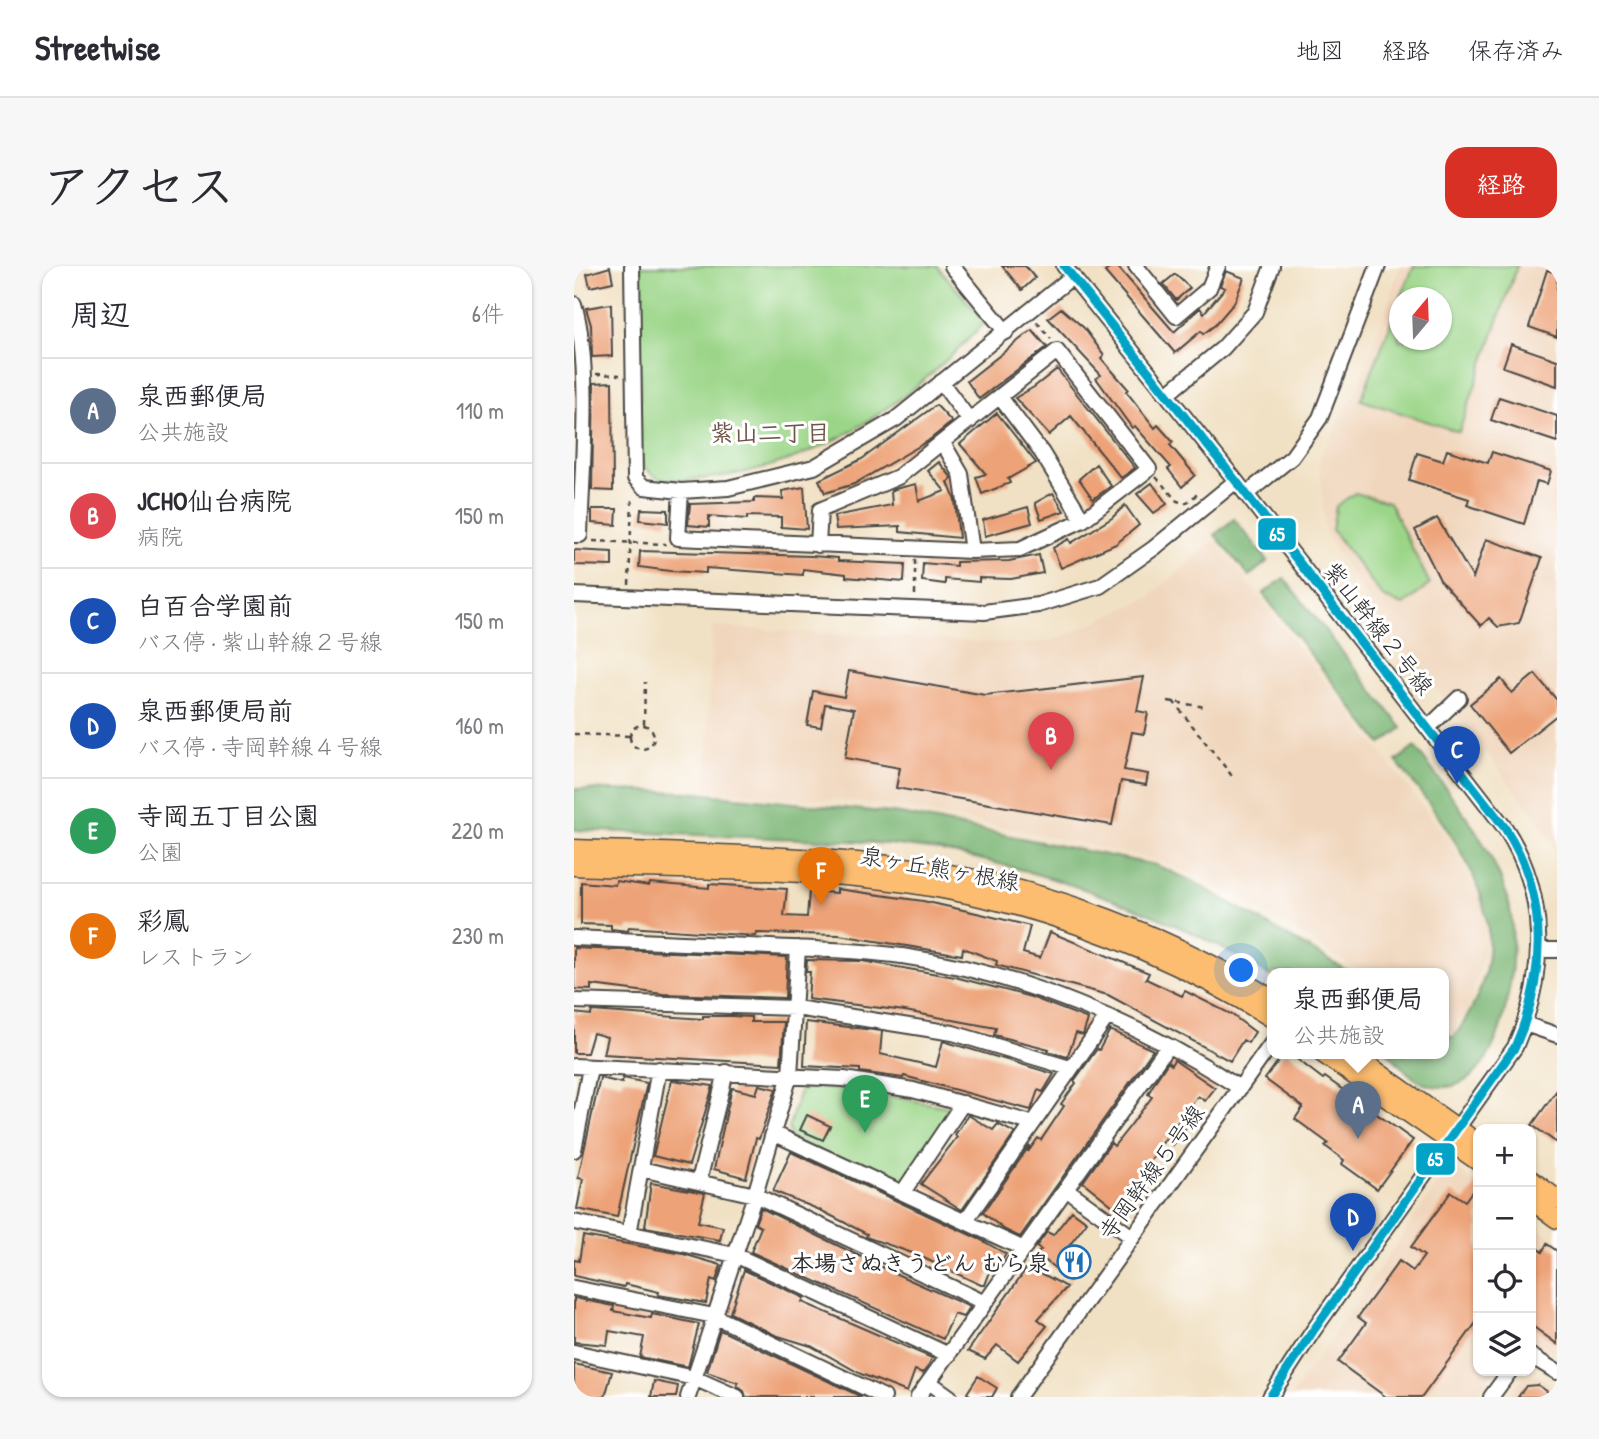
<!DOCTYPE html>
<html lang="ja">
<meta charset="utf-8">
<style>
:root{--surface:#fff;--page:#f7f7f7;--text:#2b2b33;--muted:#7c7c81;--line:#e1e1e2;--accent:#d93025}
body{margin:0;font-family:"Patrick Hand","Klee One",sans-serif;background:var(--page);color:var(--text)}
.controls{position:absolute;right:21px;bottom:21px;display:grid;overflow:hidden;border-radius:14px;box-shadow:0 2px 5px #0004}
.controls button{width:63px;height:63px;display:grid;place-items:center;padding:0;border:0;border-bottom:2px solid var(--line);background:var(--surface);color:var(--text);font:35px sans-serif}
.compass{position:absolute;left:815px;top:21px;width:63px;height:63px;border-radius:50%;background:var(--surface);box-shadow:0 2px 5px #0004;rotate:19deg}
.you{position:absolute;left:668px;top:705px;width:24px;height:24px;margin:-18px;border:5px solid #fff;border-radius:50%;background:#1a73e8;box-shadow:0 0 0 10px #1a73e833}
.badge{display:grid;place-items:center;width:46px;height:46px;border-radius:50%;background:var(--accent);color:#fff;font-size:23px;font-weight:700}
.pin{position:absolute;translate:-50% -58px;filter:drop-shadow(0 2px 4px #0008)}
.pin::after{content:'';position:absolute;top:37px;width:24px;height:21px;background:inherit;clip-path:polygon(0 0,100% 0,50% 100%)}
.popup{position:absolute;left:693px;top:702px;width:182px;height:91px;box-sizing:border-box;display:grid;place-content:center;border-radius:14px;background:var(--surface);filter:drop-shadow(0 2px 5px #0005);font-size:23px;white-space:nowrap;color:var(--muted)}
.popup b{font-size:26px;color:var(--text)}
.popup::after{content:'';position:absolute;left:50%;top:100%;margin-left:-14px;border:14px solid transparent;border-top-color:var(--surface)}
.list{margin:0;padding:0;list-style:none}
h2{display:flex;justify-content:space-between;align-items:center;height:91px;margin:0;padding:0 28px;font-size:30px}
h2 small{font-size:23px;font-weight:400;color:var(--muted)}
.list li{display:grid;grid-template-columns:46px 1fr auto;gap:21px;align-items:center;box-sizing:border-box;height:105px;padding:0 28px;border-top:2px solid var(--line)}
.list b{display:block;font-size:26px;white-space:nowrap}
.list p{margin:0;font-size:23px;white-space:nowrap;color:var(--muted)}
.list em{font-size:23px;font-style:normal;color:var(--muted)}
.icon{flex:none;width:38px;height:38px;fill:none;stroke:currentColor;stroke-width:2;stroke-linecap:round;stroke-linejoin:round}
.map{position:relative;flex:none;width:983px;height:1131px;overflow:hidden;border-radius:21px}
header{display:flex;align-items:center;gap:42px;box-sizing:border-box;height:98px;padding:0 35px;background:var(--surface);border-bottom:2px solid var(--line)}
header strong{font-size:33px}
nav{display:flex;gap:38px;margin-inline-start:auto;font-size:24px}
.intro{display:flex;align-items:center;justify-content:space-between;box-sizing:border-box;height:168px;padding:0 42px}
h1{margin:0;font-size:49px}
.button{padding:18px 32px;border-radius:21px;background:var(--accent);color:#fff;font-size:24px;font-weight:700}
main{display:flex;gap:42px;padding:0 42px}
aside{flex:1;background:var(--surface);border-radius:21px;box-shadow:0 2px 5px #0004}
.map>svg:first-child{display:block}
</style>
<header>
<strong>Streetwise</strong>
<nav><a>地図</a><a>経路</a><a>保存済み</a></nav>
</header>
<div class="intro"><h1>アクセス</h1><a class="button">経路</a></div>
<main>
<aside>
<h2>周辺<small>6件</small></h2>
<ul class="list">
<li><span class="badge" style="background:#5c6f8a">A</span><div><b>泉西郵便局</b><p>公共施設</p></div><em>110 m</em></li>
<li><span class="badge" style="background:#e0444e">B</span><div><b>JCHO仙台病院</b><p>病院</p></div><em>150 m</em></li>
<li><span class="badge" style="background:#1a4fb4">C</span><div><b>白百合学園前</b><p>バス停 · 紫山幹線２号線</p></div><em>150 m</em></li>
<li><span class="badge" style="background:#1a4fb4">D</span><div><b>泉西郵便局前</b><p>バス停 · 寺岡幹線４号線</p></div><em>160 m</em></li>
<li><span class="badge" style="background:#2e9e5b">E</span><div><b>寺岡五丁目公園</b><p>公園</p></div><em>220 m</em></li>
<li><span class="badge" style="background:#e8710a">F</span><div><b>彩鳳</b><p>レストラン</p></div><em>230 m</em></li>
</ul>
</aside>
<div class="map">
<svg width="983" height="1131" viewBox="0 0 983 1131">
<rect width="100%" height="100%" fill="#fff"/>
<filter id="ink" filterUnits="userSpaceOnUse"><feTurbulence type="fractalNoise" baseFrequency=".0143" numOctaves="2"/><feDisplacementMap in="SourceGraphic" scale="14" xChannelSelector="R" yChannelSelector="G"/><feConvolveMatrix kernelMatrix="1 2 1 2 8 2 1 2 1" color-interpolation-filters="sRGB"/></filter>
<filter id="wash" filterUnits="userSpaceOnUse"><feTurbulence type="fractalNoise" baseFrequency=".00686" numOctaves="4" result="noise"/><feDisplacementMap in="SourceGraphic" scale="28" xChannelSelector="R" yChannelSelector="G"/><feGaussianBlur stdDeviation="1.57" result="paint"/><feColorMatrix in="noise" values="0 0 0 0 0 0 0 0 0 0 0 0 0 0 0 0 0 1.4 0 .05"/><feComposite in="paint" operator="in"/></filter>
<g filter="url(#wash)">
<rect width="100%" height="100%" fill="#f1e1c4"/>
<path fill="#f0d6bc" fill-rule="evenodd" d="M826,0H983V590L979,575L918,494L800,345L751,267L745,193L786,117ZM825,32H867V74H825Z
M640,274L876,575L909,639L911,684L896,737L879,768L870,761V707H789L664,630L590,596L445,564L303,538L132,524L138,361L450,378L478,375L575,332Z
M877,899L904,919V1105H919L901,1131H717Z
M957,957L983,975V1090L957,1072Z
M961,1108L983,1124V1131H935L951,1109Z"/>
<path fill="#9bd588" stroke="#63805a" stroke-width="2" d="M66,0H363L411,56C332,139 243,203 126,213C100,215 80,219 66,194Z
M840,0H943L885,166L787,134L825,36V74H867V32L827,31Z
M781,227L815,236L856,318L830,339L810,332L758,264L762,240Z
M236,820L298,827L374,841L377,845L332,918L324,920L218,873L214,862L226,825Z"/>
<path fill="#7cb674" stroke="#547050" stroke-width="2" d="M660,253L694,295L675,310L641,269Z
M710,312L828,462L807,478L689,328Z
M841,481C876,528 915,574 933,630C949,681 933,845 851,818C838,814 824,796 814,787H870V766L879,772C958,667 890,581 822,495Z
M0,523L113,526L327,548L582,599L620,616L777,707H698V711C606,652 479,607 372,586C314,575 255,574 197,572C131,569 66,567 0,564Z"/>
<g id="blocks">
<path fill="#eda277" d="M428,0H451L461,12L448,24Z
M538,0H543L600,66L626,42L630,47L651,22L646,20L652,5L670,12L660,37L641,59L629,68L627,65L601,87L531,6Z
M36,1L39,16L16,21L13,8Z
M973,4L983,7V71L955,61Z
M601,8L616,22L602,34L589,18Z
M37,38L38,90L18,91L17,59L12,42Z
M487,42L510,62L530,89L527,92L554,123L552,125L581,162L584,159L599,176L596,179L621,209L608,221L594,203L597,201L561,160L558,162L522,112L527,109L474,52Z
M458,64L473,81L405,133L393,115Z
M937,78L983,94V120L929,101Z
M483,103L561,202L547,212L497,150L475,169L441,132L460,121Z
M38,116L39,225L18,224L20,117Z
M925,131L983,150V176L917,154Z
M362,139L378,156L354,175L280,218L251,227L245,214L288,193Z
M423,147L462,197L434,213L436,217L408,228L402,211L412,208L386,178Z
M873,184L914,197L918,186L977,205L973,218L963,215L950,258L893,239L895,233L835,214L843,187L869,195Z
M365,196L378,212L374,216L381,234L385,272L326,266V260L262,263L260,250L318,239L317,225L321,223L342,218L345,235L371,225L354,205Z
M522,198L537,220L519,233L505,213Z
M578,217L593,238L580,247L563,228Z
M230,221L233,263L207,261V251L173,250V253L135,250V261L114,259L116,238L180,236V232L209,233L208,225Z
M479,227L490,245L467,253L461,237Z
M551,239L565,259L542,278L487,302L479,282L495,273L497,277L538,252Z
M454,241L458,257L411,270L409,254Z
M18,243H43L42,259L18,257Z
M67,243L94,244V257L66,254Z
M863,252L899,312L912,273L968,292L945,357L924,361L915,352L907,360L866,314L841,264Z
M0,284L38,286V300L0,299Z
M66,285L237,290L264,292V295L331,298L330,316L272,311V308L229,303V309L132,302V307L96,305L65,301Z
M465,289L469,307L437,313L405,312V316L371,313V318L348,315L349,297L382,300V296L435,295Z
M275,405L411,429L570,411L563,445L574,447L570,468L558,466L550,504L574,508L572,519L547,515L538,559L322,522L326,502L271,492L280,443L251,438L247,461L233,459L239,425L270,431Z
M961,408L983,434V449L935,487L896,438L927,413L938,427Z
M42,615L75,620L76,617L135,622V618L213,623L210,650L233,651L235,625L263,627V623L349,635L407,648L456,660L449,687L466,692L476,666L575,707L572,713L608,730L611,725L657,748L681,766L674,777L669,774L656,795L534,729L422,699L423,695L389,682L388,689L265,669L183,667L182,670L55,661L54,665L37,663V659L7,658V616L41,619Z
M0,682L213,691L211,732L89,728L17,719V724L0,723Z
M233,694L288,695L381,711L457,731L514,753L509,769L502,767L493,791L474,785L475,783L420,769L422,762L331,745L234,733L236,706H232Z
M18,745L129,753V750H158L177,751V756H210L207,798L29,788L33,771L19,767L13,787H0V747L17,749Z
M232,756L308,765L306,788L362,801L369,775L480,808L469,826L464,824L457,844L330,810L329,812L286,806V803L230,800Z
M536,764L579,784L446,971L431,964L409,947L456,879L454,886L464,872L467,874L490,840L487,838L502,817L500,815L523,783L525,784Z
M710,787H715L749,813L751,811L839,874L803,923L768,898L770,894L751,880L754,877L721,853L729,841L691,813Z
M600,794L641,822L631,835L624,830L603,857L611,863L599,879L591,873L572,902L578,906L557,932L561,936L549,948L509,916L537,877L540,880L556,860L578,831L574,828L582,814L594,796L597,799Z
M26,812L48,817L49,812L73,817L43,951L3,943L9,913L4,912Z
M98,814L139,820L115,899L79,890Z
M185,819L202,823L185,873L182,872L172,912L140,903L158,822L182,828Z
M983,824V877L958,859Z
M233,849L256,860L249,874L226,864Z
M394,849L419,864L424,858L441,867L388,944L347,918L383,871L381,869Z
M217,886L405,973L432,988L424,1001L419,998L411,1019H407L341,988L292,971L293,968L246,944L199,925Z
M77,917L131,927L124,956L149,961L146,974L71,961Z
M904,917V1054L848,1131H812L764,1096L792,1057L784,1051L825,995L839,1005L850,990L837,981L877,926L891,935Z
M187,942L318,1006L396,1041L389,1051L380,1048L369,1073L177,986L187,961L181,958Z
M498,945L513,956L495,980L512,992L496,1014L463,988L467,984L462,981L473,966L479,969Z
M9,970L109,988L147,999L142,1015L137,1013L132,1037L84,1029L85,1026L51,1018L50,1021L0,1010V994L5,995Z
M957,977L968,986L973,978L983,985V1078L957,1059Z
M454,1000L493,1021L464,1053L473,1060L444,1095L423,1079L411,1093L394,1085Z
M170,1004L230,1032L228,1036L358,1092L354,1100L349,1107L341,1104L333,1126L287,1108L237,1080L201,1069L156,1047Z
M0,1032L40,1040L39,1045L77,1052L78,1048L125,1058L114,1101L66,1091L70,1071L35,1065L33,1079L0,1076Z
M146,1064L201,1090L288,1131H172L170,1125L163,1120L164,1117L133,1106Z
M0,1098L38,1106L31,1131H0Z
M404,1110L423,1122L418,1131H399L393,1127Z
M80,1115L104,1120L102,1131H77Z
M964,1119L981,1131H944L952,1120Z"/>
</g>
</g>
<g filter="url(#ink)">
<use href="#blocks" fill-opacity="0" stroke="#494642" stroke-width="2"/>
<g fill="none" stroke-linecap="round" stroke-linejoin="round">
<defs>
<path id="minor" d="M58,0L61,212L70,221L107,225L154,222L240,201L322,153L499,10
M378,0L432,66
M490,0L662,215L931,562C975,629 972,711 941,781L739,1065L696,1131
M562,0L602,50L635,22L644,0
M0,38C18,99 8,204 6,269H0
M367,116L396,155
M593,128L649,82L681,46L698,0
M426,131L468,187L509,254
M369,177L387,208L398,285
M107,225L104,272L398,285L446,283L509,254L575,203L483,85L324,211L246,244L244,279
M672,228L718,191L746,152L804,0
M0,329L410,346L464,339L526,320L580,282L662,215
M854,462L885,432
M0,672C65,675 130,678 196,681C240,683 284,684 328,690C446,707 566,757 666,822
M965,684H983
M0,735L222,742L379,767L496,802
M951,758L983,769
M0,800L270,813L339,824L457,857
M201,868L450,983
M0,884L16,802
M67,903L181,929L409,1036
M125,915L152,806
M492,923L558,971
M329,926L389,837
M392,954L533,751
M0,956L161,989L375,1089
M55,968L85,803
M0,1022L140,1050L310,1131
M0,1086L120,1112L163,1131
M957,1090L983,1106
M355,1116L376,1131
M114,1131L181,929L216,809L224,682
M344,1131L594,780
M444,1131L698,777
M917,1131L936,1105"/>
<path id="major" d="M0,583C102,587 205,588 306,598C444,612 581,661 698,733
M0,600C111,605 223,601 333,617C464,636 586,683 698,752
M748,787L904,895
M777,787L904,877
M957,914L983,933
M957,934L983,953"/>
</defs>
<use href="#minor" stroke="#494642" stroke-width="18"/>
<use href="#major" stroke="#494642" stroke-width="21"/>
<path stroke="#494642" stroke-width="2.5" stroke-dasharray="5 5" stroke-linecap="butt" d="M463,56L477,73
M22,108L46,109
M582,211L603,235L612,237L626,226
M19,275L92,278
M55,319L58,232
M341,329V294
M594,435L631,441
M599,435L658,510
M70,458L71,416
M56 471a12 12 0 1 1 24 0a12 12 0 1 1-24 0Z
M0,468L56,470"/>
<use href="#minor" stroke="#fff" stroke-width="14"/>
<use href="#major" stroke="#fcbd6f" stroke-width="18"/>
<defs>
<path id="bus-1" d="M490,0L662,215L931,562C975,629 972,711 941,781L739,1065L696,1131"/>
</defs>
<use href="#bus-1" stroke="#fff" stroke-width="14"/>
<use href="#bus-1" stroke="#02a3c6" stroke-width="9"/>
</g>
</g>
<defs>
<symbol id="restaurant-ring" viewBox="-11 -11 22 22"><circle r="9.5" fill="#fff" stroke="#1f6fb2" stroke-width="1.5"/><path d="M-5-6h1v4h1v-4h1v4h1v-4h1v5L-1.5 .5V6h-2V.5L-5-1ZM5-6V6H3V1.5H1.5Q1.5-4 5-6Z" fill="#1f6fb2"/></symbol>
</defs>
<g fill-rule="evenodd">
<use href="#restaurant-ring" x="481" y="977" width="38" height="38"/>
</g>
<g text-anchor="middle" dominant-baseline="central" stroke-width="6" stroke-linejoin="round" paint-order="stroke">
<g font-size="23" fill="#2b2b2b" stroke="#fff">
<text transform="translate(805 362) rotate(52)">紫山幹線２号線</text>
<text transform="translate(366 602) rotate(10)">泉ヶ丘熊ヶ根線</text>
<text transform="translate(577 906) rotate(-54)">寺岡幹線５号線</text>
</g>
<g font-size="23" font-weight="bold" fill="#2b2b2b" stroke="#fff" text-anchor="end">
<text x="476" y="996">本場さぬきうどん むら泉</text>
</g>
<g font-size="24" font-weight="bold" fill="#6f5546" stroke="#fff">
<text x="196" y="166">紫山二丁目</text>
</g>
</g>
<g stroke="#fff" stroke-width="2.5">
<rect x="683" y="251" width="40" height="34" rx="7" fill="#02a3c6"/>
<rect x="841" y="876" width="41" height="34" rx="7" fill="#02a3c6"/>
</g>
<g font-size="19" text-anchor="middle" font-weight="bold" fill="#fff">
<text x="703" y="275">65</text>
<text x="861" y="900">65</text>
</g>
</svg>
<div class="controls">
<button>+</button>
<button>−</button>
<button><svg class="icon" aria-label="locate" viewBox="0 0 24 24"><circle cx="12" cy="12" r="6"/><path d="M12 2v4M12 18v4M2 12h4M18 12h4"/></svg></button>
<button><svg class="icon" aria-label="layers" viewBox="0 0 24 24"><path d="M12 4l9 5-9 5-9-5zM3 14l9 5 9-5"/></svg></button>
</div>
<svg class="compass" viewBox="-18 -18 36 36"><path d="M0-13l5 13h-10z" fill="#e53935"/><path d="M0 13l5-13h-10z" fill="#7c7c81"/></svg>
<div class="you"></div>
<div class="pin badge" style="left:784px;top:873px;background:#5c6f8a">A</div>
<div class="popup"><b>泉西郵便局</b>公共施設</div>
<div class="pin badge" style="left:477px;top:504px;background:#e0444e">B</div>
<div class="pin badge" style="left:883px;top:518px;background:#1a4fb4">C</div>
<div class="pin badge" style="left:779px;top:985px;background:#1a4fb4">D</div>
<div class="pin badge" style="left:291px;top:867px;background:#2e9e5b">E</div>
<div class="pin badge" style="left:247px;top:639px;background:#e8710a">F</div>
</div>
</main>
